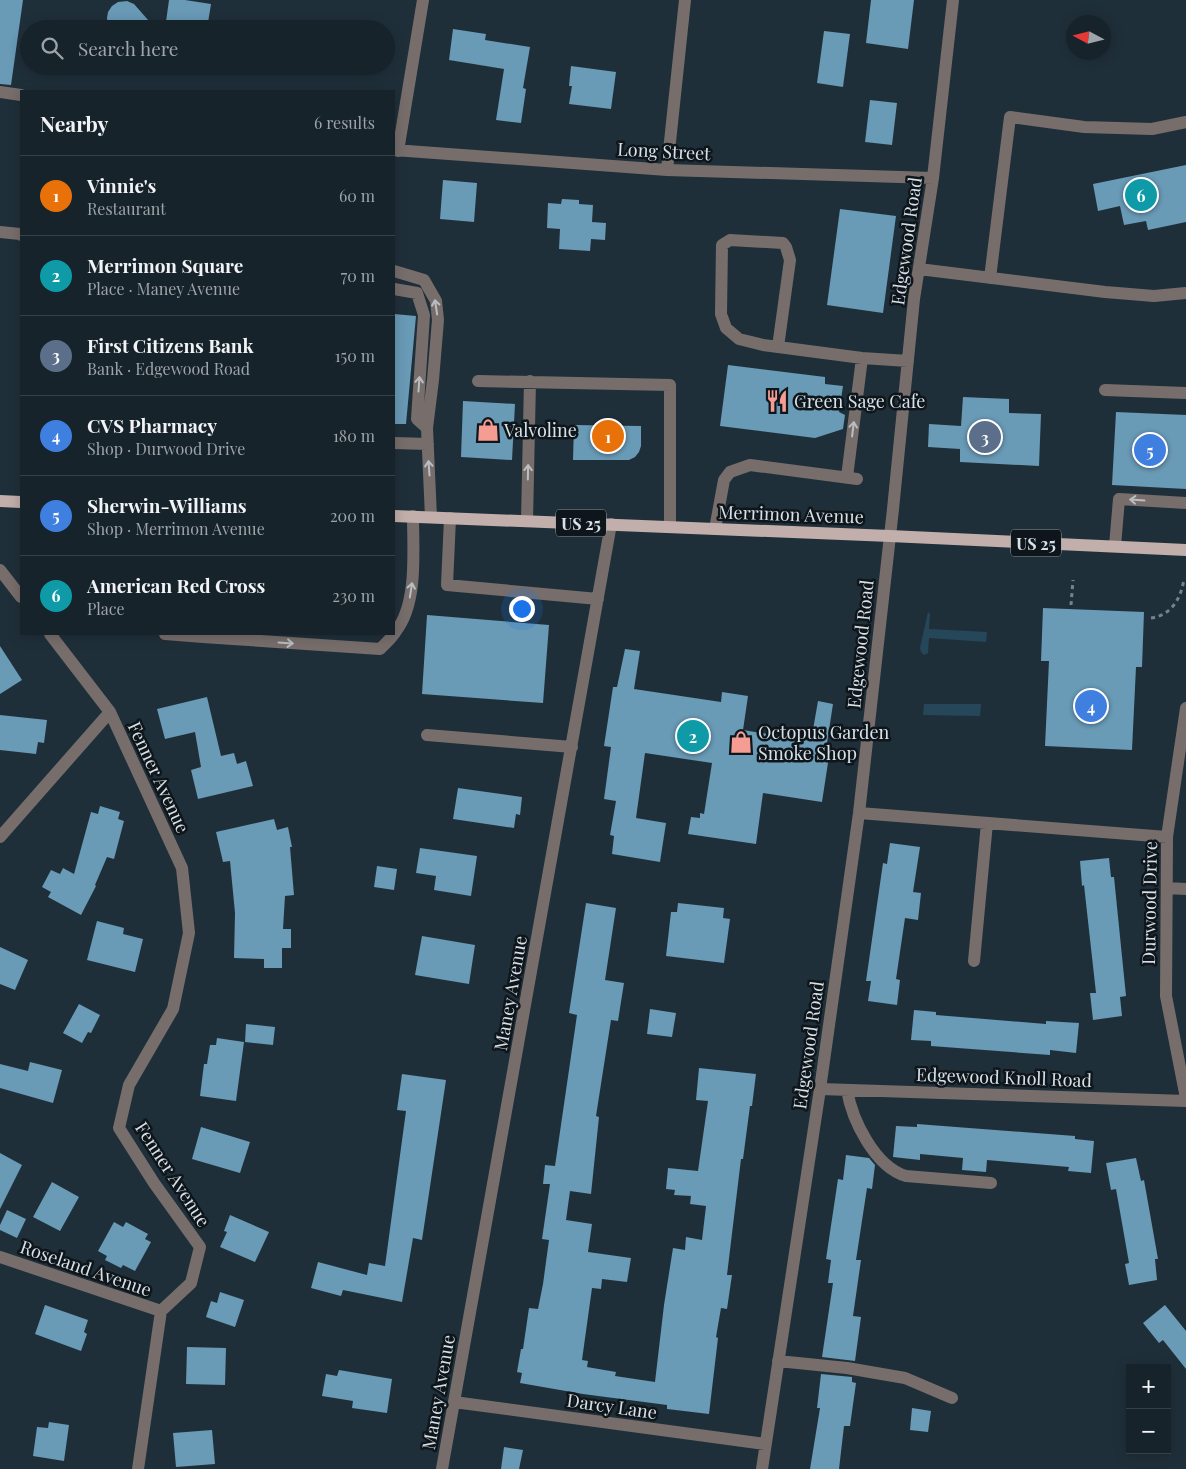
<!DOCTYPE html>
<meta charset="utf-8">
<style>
:root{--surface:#17232b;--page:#242f37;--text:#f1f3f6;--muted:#9ea4a9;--line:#364047;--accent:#f59c93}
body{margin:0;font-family:"Playfair Display",serif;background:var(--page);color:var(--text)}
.controls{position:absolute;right:15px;bottom:15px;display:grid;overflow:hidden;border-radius:0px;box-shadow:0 2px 12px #0003}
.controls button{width:45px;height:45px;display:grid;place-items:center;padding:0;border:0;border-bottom:1px solid var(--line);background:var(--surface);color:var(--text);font:25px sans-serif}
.compass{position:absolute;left:1066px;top:15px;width:45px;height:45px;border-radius:50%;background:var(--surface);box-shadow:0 2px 12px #0003;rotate:277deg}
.you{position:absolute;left:521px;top:608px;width:18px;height:18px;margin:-12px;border:4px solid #fff;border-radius:50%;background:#1a73e8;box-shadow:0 0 0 8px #1a73e833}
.badge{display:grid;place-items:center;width:32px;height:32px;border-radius:50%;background:var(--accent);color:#fff;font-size:16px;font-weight:700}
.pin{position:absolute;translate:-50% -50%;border:2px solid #fff;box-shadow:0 1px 5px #0006}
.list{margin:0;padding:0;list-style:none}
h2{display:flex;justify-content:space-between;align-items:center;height:65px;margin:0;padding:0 20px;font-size:21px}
h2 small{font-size:16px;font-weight:400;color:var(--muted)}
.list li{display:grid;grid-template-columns:32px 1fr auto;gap:15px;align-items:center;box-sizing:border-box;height:80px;padding:0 20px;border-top:1px solid var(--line)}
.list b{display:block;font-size:19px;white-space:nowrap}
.list p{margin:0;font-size:16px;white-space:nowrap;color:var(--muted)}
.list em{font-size:16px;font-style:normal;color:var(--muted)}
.icon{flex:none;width:28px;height:28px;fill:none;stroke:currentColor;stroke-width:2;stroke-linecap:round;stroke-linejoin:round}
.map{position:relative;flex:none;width:1186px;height:1469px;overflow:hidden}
.search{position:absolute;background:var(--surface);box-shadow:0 2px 12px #0003;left:20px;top:20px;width:375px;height:55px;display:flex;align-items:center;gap:12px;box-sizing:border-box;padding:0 18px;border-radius:28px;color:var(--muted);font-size:19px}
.panel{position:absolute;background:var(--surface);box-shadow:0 2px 12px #0003;left:20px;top:90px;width:375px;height:545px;border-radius:0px}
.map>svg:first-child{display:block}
</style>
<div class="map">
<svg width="1186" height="1469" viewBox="0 0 1186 1469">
<rect width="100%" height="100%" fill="#1f2f39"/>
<path fill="#264759" d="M928,612L930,614L929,629L987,632L986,642L929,638L928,653L924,655L921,652L920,648Z
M924,704H981L980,716L923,715Z"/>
<path fill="#699ab6" d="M0,0H23L11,85L0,84Z
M169,0H185L211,4L207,29H165Z
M871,0H914L908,49L866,43Z
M127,1L134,4L156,29H108L107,18L108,12L112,6L118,2Z
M453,29L486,34L485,40L530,47L523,88L526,89L521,123L496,120L504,69L449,60Z
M824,31L850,34L843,87L817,83Z
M571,66L616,72L611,109L569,104L572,86H569Z
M870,100L897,103L892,145L865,142Z
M1186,165V222L1148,230L1146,221L1124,225L1120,206L1098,211L1093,184Z
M443,180L477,183L474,222L440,219Z
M562,199L579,200V204L593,205L592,222L606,223L605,240L591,239L590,251L559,249L560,229L547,228L548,203L561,204Z
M840,209L896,216L883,313L827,305Z
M394,314L416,316L406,424H394Z
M728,365L825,377V384L843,386L839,412L845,415L843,429L815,438L720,426Z
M963,397L1009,399V413L1041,414L1039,466L960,462V449L928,447L929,424L961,426Z
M463,401L515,404L512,460L461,457Z
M1116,412L1186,415V489L1112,485Z
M574,425L641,426V446L639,452L635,457L629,460H573Z
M1043,608L1144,612L1142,667H1136L1132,750L1045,746L1049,661H1041Z
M427,615L549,625L543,703L422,694Z
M0,646L22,680L0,694Z
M625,649L640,651L634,689L721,702L722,692L748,696L743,730L811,741L818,701L833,704L827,743H831L822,802L763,793L756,844L688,834L691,817L700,818V813L704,814L712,763L645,753L636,818L666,823L660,862L612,854L614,836L610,835L616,801L604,799L611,747L604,746L613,687H617Z
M207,697L221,756L234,753L237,764L246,761L253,786L198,799L191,770L201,767L195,732L165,739L157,709Z
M0,715L47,720L44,743L38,742L36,754L0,750Z
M458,788L522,797L520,815L516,814L514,828L453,819Z
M100,806L120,812L118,819L124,821L114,859L107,857L95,885L96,886L81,915L48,897L51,892L42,887L51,870L60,874L63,868L74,874L91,812L98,814Z
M274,819L277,830L288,827L292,847H290L294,895L285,896L283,929H291V948H282V968H264V959L234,958L235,913L230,861L223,862L216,832Z
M890,843L920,847L913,892L921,893L918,920L905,918L896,979L900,980L897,1005L868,1001L871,981H866L883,863L887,864Z
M420,848L477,856L471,896L434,890L436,876L416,873Z
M1109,858L1111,877H1114L1126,996L1120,997L1122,1016L1093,1020L1090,993H1096L1084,885L1082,886L1080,861Z
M377,866L397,869L394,890L374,887Z
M586,903L616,908L605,980L624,983L618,1021L611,1020L596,1116L599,1117L591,1194L570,1191L566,1220L592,1224L588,1252L631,1258L627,1282L602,1279L601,1289L592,1288L582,1360L588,1361L587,1367L616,1372L615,1376L655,1382L664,1305L673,1248L685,1250L686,1237L702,1240L706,1206L690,1204L691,1196L674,1195L675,1190L666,1189L668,1168L698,1171L708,1101L696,1100L699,1068L756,1074L752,1106H750L743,1159H741L727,1275H732L727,1309L721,1308L716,1337L718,1338L709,1414L667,1409V1405L583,1394L520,1383L522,1373L517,1372L521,1349H523L529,1308L538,1309L543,1284L549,1240L542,1239L550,1184H543L545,1165L555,1166L577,1015L569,1013Z
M678,903L724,908L723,918L730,919L724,963L666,956L671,912H677Z
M97,921L124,928L123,934L143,939L135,972L87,960Z
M422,936L475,945L469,984L415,975Z
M0,947L28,960L15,990L0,984Z
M79,1004L100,1015L91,1033L88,1032L82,1043L63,1033Z
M650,1009L676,1013L672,1037L647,1034Z
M914,1010L936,1012V1015L1046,1024V1021L1079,1023L1076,1053L1050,1050V1055L931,1046V1041L911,1040Z
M246,1024L275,1027L273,1045L245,1042Z
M217,1038L244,1042L236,1101L200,1096L204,1064H207L210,1045H216Z
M30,1062L62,1070L53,1103L0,1088V1064L28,1071Z
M402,1074L446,1080L422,1240L413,1238L402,1302L343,1290L341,1296L311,1288L318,1262L367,1275L369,1263L385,1266L406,1111L397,1110Z
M917,1124L1075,1136V1139L1094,1141L1091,1173L1068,1171L1069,1167L987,1160L986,1172L962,1170L963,1158L920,1154V1160L893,1157L896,1126L917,1127Z
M201,1127L250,1142L240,1173L192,1159Z
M0,1153L22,1165L0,1209Z
M846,1155L869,1158L875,1165L872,1189L867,1188L856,1260H861L853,1316L861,1317L855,1361L822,1357L833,1283H828L831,1260L826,1259L838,1179L843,1180Z
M1136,1158L1141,1181L1144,1180L1158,1259H1155L1157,1280L1129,1285L1125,1264L1129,1263L1116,1189L1111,1190L1106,1163Z
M52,1182L79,1197L60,1231L33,1217Z
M7,1210L26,1219L17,1238L0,1230V1225Z
M230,1215L269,1232L255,1262L220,1247L227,1232L224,1231Z
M114,1222L123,1227L126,1222L148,1234L145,1239L151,1242L135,1271L123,1265L121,1268L105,1260L107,1256L98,1251Z
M220,1292L244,1300L235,1327L206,1317L211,1301L217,1303Z
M45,1305L88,1320L84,1332L87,1334L81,1351L35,1334Z
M1165,1305L1186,1331V1369L1163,1340L1159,1343L1143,1323Z
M187,1347L226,1348L225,1385L186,1384Z
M339,1370L392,1379L387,1413L352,1408L353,1401L322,1396L326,1374L337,1376Z
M821,1374L852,1377V1382L856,1383L850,1426H844L839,1469H810L820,1408H817Z
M912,1408L931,1411L928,1432L910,1430Z
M49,1422L69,1425L64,1461L33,1456L37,1427L48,1428Z
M212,1430L215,1464L176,1467L173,1433Z
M504,1447L523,1450L519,1469H501Z"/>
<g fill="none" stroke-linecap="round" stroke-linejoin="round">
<path stroke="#76838c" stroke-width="3" stroke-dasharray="4 4" stroke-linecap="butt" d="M1071,605L1073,580
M1151,618C1172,615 1181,598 1184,579"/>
<path stroke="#776e6c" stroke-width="12" d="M0,92L21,95
M394,150L667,170L933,178
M398,151L423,0
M667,170L685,0
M0,232L20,234L21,235
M919,269L1105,292L1154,296L1186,293
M394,271L424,280L436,301L438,320L433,380L427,428L431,517
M990,278L1010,117L1084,127L1152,129L1186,122
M394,289L417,293L424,315L417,419L427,428
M778,347L790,260L786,247L783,243L730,240L722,245L721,314L726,328L739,339L763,345L862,358L908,361
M478,381L670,385V527
M1105,390L1186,393
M394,443L428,444
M847,477L862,358
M450,518L447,585L598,599
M527,521L530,381
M715,529L724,480L730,472L750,465L857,479
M1115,546L1119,499L1186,503
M0,570L21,597
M50,634L110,712L182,868L189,933L173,1009L129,1085L119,1128L154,1183L200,1247L191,1283L161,1311L138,1469
M165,634L203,637V634
M203,637L380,649C386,643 392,638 396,631C418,603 413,551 413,516
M1186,708L1167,837L1166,996L1186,1098
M427,735L572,747
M859,813L1167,837
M0,837L110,712
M1167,888L1186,889
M974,961L987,823
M820,1089L1186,1101
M847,1090C852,1120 875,1167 906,1176L991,1183
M0,1257L161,1311
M778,1361L847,1368L905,1378L952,1398
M454,1402L765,1444
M442,1469L611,524
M762,1469L820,1089L859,813L893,509L914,299L933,178L953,0"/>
<path stroke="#c2aeab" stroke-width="12" d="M0,501L21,502
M394,516L890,536L1186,550"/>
</g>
<defs><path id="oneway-shaft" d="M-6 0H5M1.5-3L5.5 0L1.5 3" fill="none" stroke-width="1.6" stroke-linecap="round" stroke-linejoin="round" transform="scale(1.25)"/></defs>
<g stroke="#babec3">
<use href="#oneway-shaft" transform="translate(436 307) rotate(-99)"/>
<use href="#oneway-shaft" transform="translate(419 384) rotate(-86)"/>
<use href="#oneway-shaft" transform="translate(853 429) rotate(-83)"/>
<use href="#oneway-shaft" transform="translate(429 468) rotate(-94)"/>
<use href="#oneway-shaft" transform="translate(528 472) rotate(-89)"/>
<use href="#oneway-shaft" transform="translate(1137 500) rotate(-176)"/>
<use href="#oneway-shaft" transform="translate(411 590) rotate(-81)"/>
<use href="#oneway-shaft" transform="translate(286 643) rotate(4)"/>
</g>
<defs>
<symbol id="restaurant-bare" viewBox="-9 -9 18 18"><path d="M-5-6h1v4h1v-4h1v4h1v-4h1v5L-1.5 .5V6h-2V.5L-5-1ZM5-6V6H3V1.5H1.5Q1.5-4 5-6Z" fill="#f59c93" stroke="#0f161b" stroke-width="2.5" paint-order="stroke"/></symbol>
<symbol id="shop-bare" viewBox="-9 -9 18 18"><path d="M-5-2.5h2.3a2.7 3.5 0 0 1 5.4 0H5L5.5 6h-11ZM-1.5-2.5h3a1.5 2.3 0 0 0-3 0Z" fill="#f59c93" stroke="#0f161b" stroke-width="2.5" paint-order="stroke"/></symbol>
</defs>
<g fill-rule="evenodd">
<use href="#restaurant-bare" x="761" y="385" width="32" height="32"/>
<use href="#shop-bare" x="472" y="414" width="32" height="32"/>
<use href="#shop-bare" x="725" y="726" width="32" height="32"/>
</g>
<g text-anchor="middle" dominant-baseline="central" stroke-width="5" stroke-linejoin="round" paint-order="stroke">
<g fill="#0f161b" stroke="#9ba4aa" stroke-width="1">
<rect x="556" y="509.5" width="50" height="27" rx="4"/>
<rect x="1011" y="529.5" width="50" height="27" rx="4"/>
</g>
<g font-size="16" font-weight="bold" fill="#d7e1e8">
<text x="581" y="523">US 25</text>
<text x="1036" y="543">US 25</text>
</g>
<g font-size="18" fill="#d7e1e8" stroke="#0f161b">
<text transform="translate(664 151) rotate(3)">Long Street</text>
<text transform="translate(906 241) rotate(-82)">Edgewood Road</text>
<text transform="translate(791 514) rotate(2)">Merrimon Avenue</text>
<text transform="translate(860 644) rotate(-84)">Edgewood Road</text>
<text transform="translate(159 777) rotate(65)">Fenner Avenue</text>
<text transform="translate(1149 903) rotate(-89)">Durwood Drive</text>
<text transform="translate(510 993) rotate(-80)">Maney Avenue</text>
<text transform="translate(808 1045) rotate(-82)">Edgewood Road</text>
<text transform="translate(1004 1077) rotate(2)">Edgewood Knoll Road</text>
<text transform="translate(173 1174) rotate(57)">Fenner Avenue</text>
<text transform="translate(86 1268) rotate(19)">Roseland Avenue</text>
<text transform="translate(438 1392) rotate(-80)">Maney Avenue</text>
<text transform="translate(612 1406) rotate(8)">Darcy Lane</text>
</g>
<g font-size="18" fill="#d7e1e8" stroke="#0f161b" text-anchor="start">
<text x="794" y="401">Green Sage Cafe</text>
<text x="504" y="430">Valvoline</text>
<text x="758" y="732">Octopus Garden<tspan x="758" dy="21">Smoke Shop</tspan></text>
</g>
</g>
</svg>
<div class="controls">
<button>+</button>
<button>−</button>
</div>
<svg class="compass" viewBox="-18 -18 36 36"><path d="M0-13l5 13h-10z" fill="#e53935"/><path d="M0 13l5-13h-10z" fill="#9ea4a9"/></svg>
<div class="you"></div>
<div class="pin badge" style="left:608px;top:436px;background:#e8710a">1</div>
<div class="pin badge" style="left:693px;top:736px;background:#0f9aa8">2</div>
<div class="pin badge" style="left:985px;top:437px;background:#5c6f8a">3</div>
<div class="pin badge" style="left:1091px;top:706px;background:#3f7fe0">4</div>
<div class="pin badge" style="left:1150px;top:450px;background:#3f7fe0">5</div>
<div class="pin badge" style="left:1141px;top:195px;background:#0f9aa8">6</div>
<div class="search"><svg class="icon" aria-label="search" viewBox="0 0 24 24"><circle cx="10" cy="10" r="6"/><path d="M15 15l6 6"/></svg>Search here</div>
<section class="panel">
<h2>Nearby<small>6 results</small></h2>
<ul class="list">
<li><span class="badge" style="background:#e8710a">1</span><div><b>Vinnie's</b><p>Restaurant</p></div><em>60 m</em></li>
<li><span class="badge" style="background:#0f9aa8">2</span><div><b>Merrimon Square</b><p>Place · Maney Avenue</p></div><em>70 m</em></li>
<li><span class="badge" style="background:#5c6f8a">3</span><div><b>First Citizens Bank</b><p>Bank · Edgewood Road</p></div><em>150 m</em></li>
<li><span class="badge" style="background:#3f7fe0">4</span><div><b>CVS Pharmacy</b><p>Shop · Durwood Drive</p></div><em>180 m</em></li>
<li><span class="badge" style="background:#3f7fe0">5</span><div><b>Sherwin-Williams</b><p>Shop · Merrimon Avenue</p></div><em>200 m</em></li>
<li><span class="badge" style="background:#0f9aa8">6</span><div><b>American Red Cross</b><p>Place</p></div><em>230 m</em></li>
</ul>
</section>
</div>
